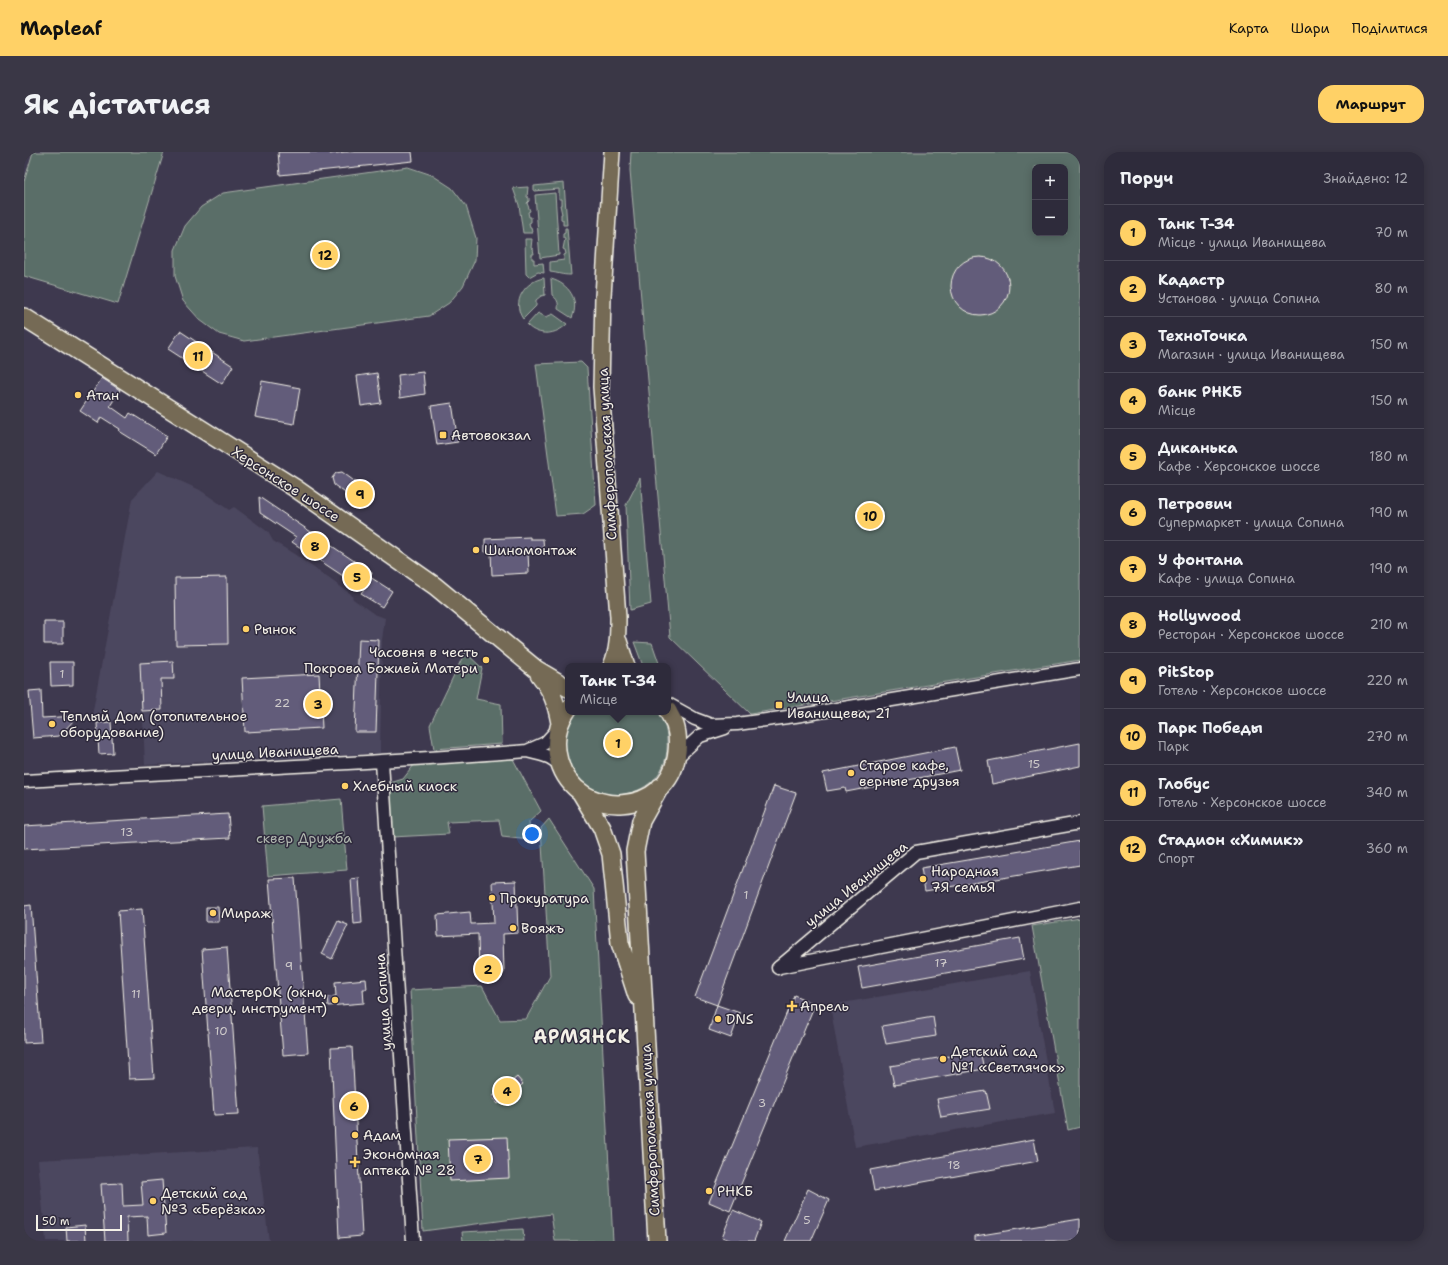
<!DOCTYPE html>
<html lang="uk">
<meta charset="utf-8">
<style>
:root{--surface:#2e2b3b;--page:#3a3746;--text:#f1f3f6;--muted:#a7a7af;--line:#494755;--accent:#ffd166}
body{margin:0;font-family:"Shantell Sans",sans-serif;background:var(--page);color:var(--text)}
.controls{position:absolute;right:12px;top:12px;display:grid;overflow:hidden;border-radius:8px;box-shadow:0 2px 10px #0003}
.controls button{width:36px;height:36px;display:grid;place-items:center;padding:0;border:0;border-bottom:1px solid var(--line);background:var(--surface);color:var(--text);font:20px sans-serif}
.scale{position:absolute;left:12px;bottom:10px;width:86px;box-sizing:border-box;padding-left:4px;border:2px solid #f4f1e8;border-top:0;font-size:11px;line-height:14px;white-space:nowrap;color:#f4f1e8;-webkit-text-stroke:3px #2f2a3d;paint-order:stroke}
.you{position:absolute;left:508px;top:682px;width:14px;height:14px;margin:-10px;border:3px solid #fff;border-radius:50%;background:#1a73e8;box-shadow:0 0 0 6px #1a73e833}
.badge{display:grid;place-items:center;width:26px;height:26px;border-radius:50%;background:var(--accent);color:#111;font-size:13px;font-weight:700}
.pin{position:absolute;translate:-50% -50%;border:2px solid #fff;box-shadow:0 1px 4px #0006}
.popup{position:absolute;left:541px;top:511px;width:106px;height:52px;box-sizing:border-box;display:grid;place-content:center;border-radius:8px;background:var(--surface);filter:drop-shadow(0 1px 3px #0005);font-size:13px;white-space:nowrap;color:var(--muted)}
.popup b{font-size:15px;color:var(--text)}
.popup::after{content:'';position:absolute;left:50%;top:100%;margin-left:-8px;border:8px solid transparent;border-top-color:var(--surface)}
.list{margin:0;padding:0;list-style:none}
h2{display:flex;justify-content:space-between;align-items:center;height:52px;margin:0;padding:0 16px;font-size:17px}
h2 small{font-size:13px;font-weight:400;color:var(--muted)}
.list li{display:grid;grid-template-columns:26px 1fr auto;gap:12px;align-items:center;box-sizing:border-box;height:56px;padding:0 16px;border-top:1px solid var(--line)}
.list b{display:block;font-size:15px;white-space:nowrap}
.list p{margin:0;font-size:13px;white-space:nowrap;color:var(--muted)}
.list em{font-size:13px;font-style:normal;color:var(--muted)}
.map{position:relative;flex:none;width:1056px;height:1089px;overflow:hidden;border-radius:16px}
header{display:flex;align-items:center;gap:24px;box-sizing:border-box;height:56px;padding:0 20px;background:var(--accent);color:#111}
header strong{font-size:19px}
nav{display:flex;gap:22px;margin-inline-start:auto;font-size:14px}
.intro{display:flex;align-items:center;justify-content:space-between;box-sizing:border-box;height:96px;padding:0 24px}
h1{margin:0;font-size:28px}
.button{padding:10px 18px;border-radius:16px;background:var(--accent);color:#111;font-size:14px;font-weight:700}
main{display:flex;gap:24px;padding:0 24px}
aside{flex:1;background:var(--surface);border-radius:16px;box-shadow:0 2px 10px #0003}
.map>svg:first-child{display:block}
</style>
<header>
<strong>Mapleaf</strong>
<nav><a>Карта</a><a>Шари</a><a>Поділитися</a></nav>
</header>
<div class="intro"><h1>Як дістатися</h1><a class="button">Маршрут</a></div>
<main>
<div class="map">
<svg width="1056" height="1089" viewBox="0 0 1056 1089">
<rect width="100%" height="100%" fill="#3e394f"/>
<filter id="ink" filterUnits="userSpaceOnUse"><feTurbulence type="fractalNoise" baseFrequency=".025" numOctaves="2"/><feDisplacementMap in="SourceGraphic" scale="8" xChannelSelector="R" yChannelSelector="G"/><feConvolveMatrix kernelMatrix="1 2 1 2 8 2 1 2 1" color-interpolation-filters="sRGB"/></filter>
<g filter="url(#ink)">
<path fill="#4c475f" d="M134,319L176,338L205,358L210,355L244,380L249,389L270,402L327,442L329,447L350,462L361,466L358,488L356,601L121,613L119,568L67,569L108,347Z
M1006,819L1031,961L831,995L806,853Z
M233,996L245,1089H22L14,1008Z"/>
<path fill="#5a6e67" stroke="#a7b0a8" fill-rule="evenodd" d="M9,0H140L94,152L0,124V30Z
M607,0H1056V508L726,562L646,485L606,18ZM1011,15H1041V81H1011Z
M384,15L408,23L428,36L442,54L452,86L451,108L439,134L425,151L405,164L220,189L195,182L176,168L159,149L151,124V98L161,74L177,55L199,41Z
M540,31L543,73H539V68L537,67V62H538L536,53H538V47H535V37L510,39V34Z
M504,35L503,45L505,46V49L503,51L506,59L504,60L505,65H507V70L505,71L506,75H507L508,81H499L495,53L489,36Z
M531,41L535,103L516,106L511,43Z
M541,76H543L547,123C537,123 535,121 526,120V110L540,108V103L542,102L541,98L539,97L541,87L539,86V82L541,81Z
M501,87H508L507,96L509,97L510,102H508V107H510V112L519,111L520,121L514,120L505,125L502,122Z
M520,126L521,143L517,144L512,148V154L499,167C487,150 501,129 520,126Z
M527,127C545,132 556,148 548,166L534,157C535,150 533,147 528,143Z
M514,161L522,165L529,162L543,172C532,183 515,185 503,173Z
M557,210L563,216L572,353L559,362L532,364L512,212Z
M616,326L627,452L606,458L602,353Z
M610,490L628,491L636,514H619Z
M441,500L458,516L452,547L477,552L478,592L410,597L406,573Z
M552,560H633C639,567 643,578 643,588C648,651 558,664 542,603C539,589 542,571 552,560Z
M489,607L517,659L505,670L506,688L478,685L475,668L423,670L425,682L368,685L366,631L379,627L390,613Z
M317,647L323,718L244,724L238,654Z
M525,667L570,737L589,1089H531L527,1062L399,1079L386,838L458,834L476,868L502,867L526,824L517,676Z
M1056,766V975L1044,978L1008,774Z
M499,1077L500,1089H439L438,1080Z"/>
<path fill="#625c7a" stroke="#f4f1e8" d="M254,0H306V2L321,0H388L389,9L256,23Z
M927 134a29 29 0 1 1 58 0a29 29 0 1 1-58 0Z
M156,179L209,214L198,232L144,197Z
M399,220L401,242L376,246L374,223Z
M353,221L357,251L337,254L333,224Z
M78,226L96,238L86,254L103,266L106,261L143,284L132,302L95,279L96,277L77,265L74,271L56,259Z
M238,229L276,236L270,272L231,265Z
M428,251L434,290L413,293L407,254Z
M318,320L341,337L340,342L336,347H330L310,333L308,326L312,321Z
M235,345L348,421L346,425L368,439L358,455L337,442L340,438L268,390L272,385L236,361Z
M506,385V387H519L520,400L504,401L505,421L468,423L467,400H461V387Z
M203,425L204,492L152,493L151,426Z
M20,470H39V492H20Z
M335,487L355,488L352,580H331Z
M149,509L150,527H137L138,558L118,559L116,511Z
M26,510H49V533L27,534Z
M295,522L298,576L221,580L218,526Z
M17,538L18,566L54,564L35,584L9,586L5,539Z
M87,570L89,601L75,602L73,571Z
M1056,591V614L968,632L964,609Z
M931,595L936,618L822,640L821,636L803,639L799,621Z
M750,634L772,641L693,853L671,845Z
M204,662L206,686L0,697V674Z
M1056,689V713L901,739L897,716Z
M271,726L284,901L259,903L245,727Z
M335,726L338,771L330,772L327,727Z
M492,729L494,781L479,782L480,821L455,823L454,782L414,784L413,763L446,760L447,772L470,771L468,730Z
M7,753L17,890L0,891V754Z
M182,755H194L195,770H182Z
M118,757L130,926L105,927L94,759Z
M314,769L324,773L308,807L298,802Z
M996,786L1000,807L838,836L834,815Z
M203,795L215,962L190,963L178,797Z
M342,827L343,837H339L340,851L304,854L303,845L312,844L311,830Z
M770,843L791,852L706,1059L685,1050Z
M693,853L716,861L707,886L685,878Z
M909,865L912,884L862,892L858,874Z
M328,895L338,1084L315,1086L307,896Z
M956,899L960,917L870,933L866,914Z
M493,925L499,932L474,952L468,945Z
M962,939L966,957L917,965L913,947Z
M483,985L485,1026L426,1029L424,987Z
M1010,987L1014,1009L850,1039L846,1018Z
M138,1028L142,1081L124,1083L123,1064L103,1065L104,1089H81L77,1032L98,1031L99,1054L119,1053L117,1030Z
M784,1037L805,1048L787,1089H761Z
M709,1058L737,1070L730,1089H708L698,1085Z
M1056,1067V1088L1050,1089H951V1084Z
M61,1073L62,1089H43L42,1075Z"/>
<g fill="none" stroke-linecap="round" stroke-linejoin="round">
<defs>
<path id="minor" d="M644,552L671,567L687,573L713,572L771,564L1056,517
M503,599L521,591L534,577
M652,606L676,584L701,576
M358,610L389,1089
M0,629C168,619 336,612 503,599C517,603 528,603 537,615
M755,815L1056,756
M754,816L892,700L1056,671"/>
<path id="major" d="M595,489L603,514
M587,514C594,498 594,482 594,465L577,235L579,144L588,0"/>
<path id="highway" d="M0,165L271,336L411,434L512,517L544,536
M515,522C528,539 532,550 536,571
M544,557C533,572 530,591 535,609C553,670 647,665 653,600C654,591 654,582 651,573C649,568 646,564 644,559
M557,641L578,676L587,702L596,791L613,844
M633,1089L611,699L617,669L636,635"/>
</defs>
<use href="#minor" stroke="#f4f1e8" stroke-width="15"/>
<use href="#major" stroke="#f4f1e8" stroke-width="18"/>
<use href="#highway" stroke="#f4f1e8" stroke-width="20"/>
<use href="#minor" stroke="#2f2a3d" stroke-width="12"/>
<use href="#major" stroke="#746b55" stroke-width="15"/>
<use href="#highway" stroke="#746b55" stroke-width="17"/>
</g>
</g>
<g fill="#ffd166" stroke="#2f2a3d" stroke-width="1.5">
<circle cx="54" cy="243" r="4"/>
<rect x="415" y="279" width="8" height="8" rx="2"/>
<circle cx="452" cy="398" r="4"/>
<circle cx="222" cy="477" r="4"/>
<circle cx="462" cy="508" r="4"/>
<rect x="751" y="549" width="8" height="8" rx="2"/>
<circle cx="28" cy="572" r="4"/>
<circle cx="827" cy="621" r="4"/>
<circle cx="321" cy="634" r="4"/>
<circle cx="899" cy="727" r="4"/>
<circle cx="468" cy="746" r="4"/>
<circle cx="189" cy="761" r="4"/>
<circle cx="489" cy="776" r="4"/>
<circle cx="311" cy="848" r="4"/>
<path d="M766 848h4v4h4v4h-4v4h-4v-4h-4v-4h4z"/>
<circle cx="694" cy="867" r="4"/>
<circle cx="919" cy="907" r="4"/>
<circle cx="331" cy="983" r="4"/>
<path d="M329 1004h4v4h4v4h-4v4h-4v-4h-4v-4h4z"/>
<circle cx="685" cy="1039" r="4"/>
<circle cx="129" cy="1049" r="4"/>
</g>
<g text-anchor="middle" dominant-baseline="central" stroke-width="3" stroke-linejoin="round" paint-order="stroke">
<g font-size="12" fill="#d0cccc">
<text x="38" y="522">1</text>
<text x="258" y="551">22</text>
<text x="1010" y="612">15</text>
<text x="103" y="680">13</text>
<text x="722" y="743">1</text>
<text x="917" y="811">17</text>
<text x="265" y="814">9</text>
<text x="112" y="842">11</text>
<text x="197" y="879">10</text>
<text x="738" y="951">3</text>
<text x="930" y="1013">18</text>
<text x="783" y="1068">5</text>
</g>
<g font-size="14" fill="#f4f1e8" stroke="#2f2a3d" text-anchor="start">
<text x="62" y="243">Атан</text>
<text x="427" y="283">Автовокзал</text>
<text x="460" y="398">Шиномонтаж</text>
<text x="230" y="477">Рынок</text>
<text x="454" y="500" text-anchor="end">Часовня в честь<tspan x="454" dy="16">Покрова Божией Матери</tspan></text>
<text x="763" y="545">Улица<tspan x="763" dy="16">Иванищева, 21</tspan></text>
<text x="36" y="564">Теплый Дом (отопительное<tspan x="36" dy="16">оборудование)</tspan></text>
<text x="835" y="613">Старое кафе,<tspan x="835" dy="16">верные друзья</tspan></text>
<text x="329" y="634">Хлебный киоск</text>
<text x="907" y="719">Народная<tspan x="907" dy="16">7Я семьЯ</tspan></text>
<text x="476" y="746">Прокуратура</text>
<text x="197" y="761">Мираж</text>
<text x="497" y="776">Вояжъ</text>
<text x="303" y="840" text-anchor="end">МастерОК (окна,<tspan x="303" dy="16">двери, инструмент)</tspan></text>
<text x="776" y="854">Апрель</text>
<text x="702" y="867">DNS</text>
<text x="927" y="899">Детский сад<tspan x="927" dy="16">№1 «Светлячок»</tspan></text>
<text x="339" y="983">Адам</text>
<text x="339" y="1002">Экономная<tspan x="339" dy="16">аптека № 28</tspan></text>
<text x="693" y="1039">РНКБ</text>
<text x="137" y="1041">Детский сад<tspan x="137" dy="16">№3 «Берёзка»</tspan></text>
</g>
<g font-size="14" fill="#f4f1e8" stroke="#2f2a3d">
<text transform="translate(583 302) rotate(-93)">Симферопольская улица</text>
<text transform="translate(262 332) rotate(33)">Херсонское шоссе</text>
<text transform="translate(251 600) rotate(-3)">улица Иванищева</text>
<text transform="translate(832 732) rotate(-39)">улица Иванищева</text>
<text transform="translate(359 850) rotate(-94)">улица Сопина</text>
<text transform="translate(626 978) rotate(-93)">Симферопольская улица</text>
</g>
<g font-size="14" fill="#afb6ae" stroke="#2f2a3d">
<text x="280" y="686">сквер Дружба</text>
</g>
<g font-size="18" font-weight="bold" letter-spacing="1" fill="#f4f1e8" stroke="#2f2a3d">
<text x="558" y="885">АРМЯНСК</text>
</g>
</g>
</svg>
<div class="controls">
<button>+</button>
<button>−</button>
</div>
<div class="scale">50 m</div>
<div class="you"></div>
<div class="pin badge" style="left:594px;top:591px">1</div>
<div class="popup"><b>Танк Т-34</b>Місце</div>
<div class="pin badge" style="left:464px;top:817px">2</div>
<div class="pin badge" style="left:294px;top:552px">3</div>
<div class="pin badge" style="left:483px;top:939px">4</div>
<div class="pin badge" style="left:333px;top:425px">5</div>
<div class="pin badge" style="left:330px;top:954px">6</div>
<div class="pin badge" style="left:454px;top:1007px">7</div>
<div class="pin badge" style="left:291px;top:394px">8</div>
<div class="pin badge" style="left:336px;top:342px">9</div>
<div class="pin badge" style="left:846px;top:364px">10</div>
<div class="pin badge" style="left:174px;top:204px">11</div>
<div class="pin badge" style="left:301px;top:103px">12</div>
</div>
<aside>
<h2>Поруч<small>Знайдено: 12</small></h2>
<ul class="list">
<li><span class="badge">1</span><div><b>Танк Т-34</b><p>Місце · улица Иванищева</p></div><em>70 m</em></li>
<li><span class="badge">2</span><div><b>Кадастр</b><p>Установа · улица Сопина</p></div><em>80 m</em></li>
<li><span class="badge">3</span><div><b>ТехноТочка</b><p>Магазин · улица Иванищева</p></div><em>150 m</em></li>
<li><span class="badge">4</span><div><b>банк РНКБ</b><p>Місце</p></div><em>150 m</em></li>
<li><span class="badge">5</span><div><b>Диканька</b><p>Кафе · Херсонское шоссе</p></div><em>180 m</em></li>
<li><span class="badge">6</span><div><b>Петрович</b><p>Супермаркет · улица Сопина</p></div><em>190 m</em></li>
<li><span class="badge">7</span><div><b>У фонтана</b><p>Кафе · улица Сопина</p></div><em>190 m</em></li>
<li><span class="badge">8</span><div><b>Hollywood</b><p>Ресторан · Херсонское шоссе</p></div><em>210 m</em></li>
<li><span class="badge">9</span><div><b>PitStop</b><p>Готель · Херсонское шоссе</p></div><em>220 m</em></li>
<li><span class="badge">10</span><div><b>Парк Победы</b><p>Парк</p></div><em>270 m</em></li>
<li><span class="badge">11</span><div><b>Глобус</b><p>Готель · Херсонское шоссе</p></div><em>340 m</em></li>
<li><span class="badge">12</span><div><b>Стадион «Химик»</b><p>Спорт</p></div><em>360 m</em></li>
</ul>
</aside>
</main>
